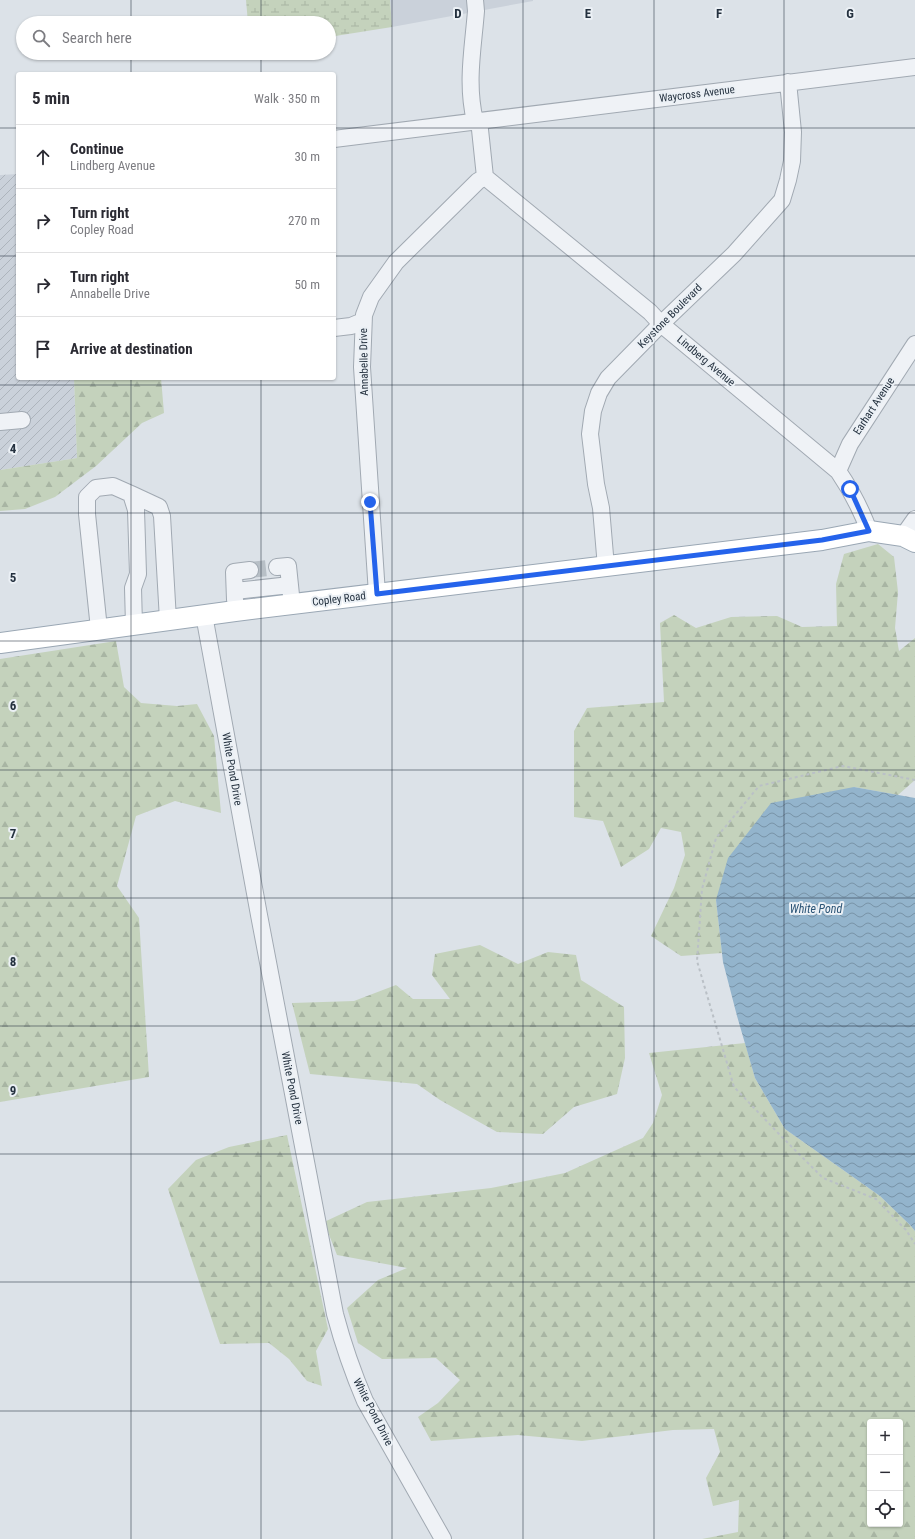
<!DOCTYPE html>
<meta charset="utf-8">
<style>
:root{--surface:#fff;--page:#f7f7f7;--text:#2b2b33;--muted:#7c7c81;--line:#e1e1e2}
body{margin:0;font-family:"Roboto Condensed",sans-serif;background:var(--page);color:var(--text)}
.controls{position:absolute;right:12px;bottom:12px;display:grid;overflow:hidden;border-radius:4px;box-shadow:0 1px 3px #0004}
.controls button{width:36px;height:36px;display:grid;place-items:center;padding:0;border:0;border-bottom:1px solid var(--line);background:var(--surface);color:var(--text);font:20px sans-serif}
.stop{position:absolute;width:12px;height:12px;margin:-9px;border:3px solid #2563eb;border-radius:50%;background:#fff}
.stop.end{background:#2563eb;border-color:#fff;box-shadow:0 1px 4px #0008}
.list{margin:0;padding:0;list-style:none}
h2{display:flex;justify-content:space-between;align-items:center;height:52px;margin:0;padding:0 16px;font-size:17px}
h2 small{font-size:13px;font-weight:400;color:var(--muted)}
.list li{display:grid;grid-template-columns:26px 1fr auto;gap:12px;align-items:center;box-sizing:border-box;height:64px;padding:0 16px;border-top:1px solid var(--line)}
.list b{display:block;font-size:15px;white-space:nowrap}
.list p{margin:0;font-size:13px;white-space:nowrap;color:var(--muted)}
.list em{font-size:13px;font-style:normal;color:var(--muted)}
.icon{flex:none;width:22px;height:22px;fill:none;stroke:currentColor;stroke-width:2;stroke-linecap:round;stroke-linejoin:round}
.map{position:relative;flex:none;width:915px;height:1539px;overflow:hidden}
.search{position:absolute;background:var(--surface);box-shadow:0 1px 3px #0004;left:16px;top:16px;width:320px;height:44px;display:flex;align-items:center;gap:10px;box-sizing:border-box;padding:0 14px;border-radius:22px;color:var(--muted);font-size:15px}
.panel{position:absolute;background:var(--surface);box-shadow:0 1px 3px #0004;left:16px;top:72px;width:320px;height:308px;border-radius:4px}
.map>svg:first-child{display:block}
</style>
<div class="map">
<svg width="915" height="1539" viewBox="0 0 915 1539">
<defs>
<pattern id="industrial-furrows" width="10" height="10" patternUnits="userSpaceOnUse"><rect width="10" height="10" fill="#cad1da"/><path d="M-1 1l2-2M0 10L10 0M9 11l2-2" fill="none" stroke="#adb4bc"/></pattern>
<pattern id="forest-firs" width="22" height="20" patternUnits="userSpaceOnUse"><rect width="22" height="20" fill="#c4d2bc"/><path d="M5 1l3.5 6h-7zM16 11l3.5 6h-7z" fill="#a8b5a3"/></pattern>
<pattern id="wetland-marsh" width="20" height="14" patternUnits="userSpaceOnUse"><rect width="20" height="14" fill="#c4d2bc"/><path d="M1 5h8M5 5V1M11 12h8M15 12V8" fill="none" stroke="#a8b5a3"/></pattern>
<pattern id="water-waves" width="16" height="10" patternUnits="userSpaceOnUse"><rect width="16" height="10" fill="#93b4cc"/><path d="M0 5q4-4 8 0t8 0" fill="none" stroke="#7893a7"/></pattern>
</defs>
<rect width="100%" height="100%" fill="#dce2e8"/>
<path fill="#cad1da" d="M390,0H533V1L392,27Z"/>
<path fill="url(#industrial-furrows)" d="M18,174V378H74L77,458L0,470V175Z"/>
<path fill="url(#forest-firs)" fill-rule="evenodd" d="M74,378H161L164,413L142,423L96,466L55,497L25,509L0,511V470L77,458Z
M878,544L894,557L898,592L895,628L899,651L915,638V780L898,795L854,787L716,900L722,953L681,956L651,936L674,888L685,855L681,832L661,828L649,849L621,867L603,821L574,817V731L587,708L664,702L660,623L674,615L696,628L731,617L777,616L802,627L837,626L836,584L844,554Z
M116,641L124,687L141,703L177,706L197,704L214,736L221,813L175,801L136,816L117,886L139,918L149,1077L0,1102V659Z
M480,945L518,964L548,952L576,955L581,980L624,1007L625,1058L617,1094L574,1107L543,1134L497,1132L440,1100L417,1084L310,1074L292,1003L354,1001L396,985L413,999H450L432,975L435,954Z
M745,1043L755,1078L785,1129L880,1196L910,1225L915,1231V1539H702L738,1532L739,1500L713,1506L706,1478L720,1452L714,1429L673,1430L582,1441L518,1435L431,1441L418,1417L438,1403L460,1380L436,1358L382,1359L358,1343L347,1308L378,1280L407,1268L337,1255L324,1222L367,1202L491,1188L565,1173L643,1138L653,1123L662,1095L649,1053ZM870,1422H900V1524H870Z
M287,1135L328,1329L316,1351L322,1386L307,1381L289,1359L269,1343L220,1344L168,1189L196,1160L229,1147Z"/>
<path fill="url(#wetland-marsh)" d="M246,0H390L392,27L329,37V23H248Z"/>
<path fill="url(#water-waves)" d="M854,787L915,798V1231L910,1225L880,1196L785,1129L755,1078L737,1016L723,962L716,900L728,858L771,803Z"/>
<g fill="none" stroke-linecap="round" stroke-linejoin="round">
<path stroke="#b7bfc6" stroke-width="16" stroke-dasharray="16 8" stroke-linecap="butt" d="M250,570L277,567"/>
<defs>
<path id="minor" d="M479,120L485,177
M475,121C466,83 473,49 476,11L475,0
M334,139L915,67
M485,177L650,312L661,324L838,471C851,490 861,509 869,531
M334,328L351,326L363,321
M0,422L22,420
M838,471L850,444L915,344
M131,494L159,507L162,516L168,620
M903,536L915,519
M277,567L288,566L291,595
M606,567L601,508L596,484L590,434L593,411L599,393L608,378L661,324L734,254L782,200L788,180L792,161L793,132L788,82
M235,591L290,585
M377,594L362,367L364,315L371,297L396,262L478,181L485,177
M235,600L234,572L250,570
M204,615L259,915L335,1314C343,1344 353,1373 365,1401L443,1539
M99,629L87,514V497L96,488L113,486L131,494L136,510L138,574L133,588L134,625"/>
<path id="major" d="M0,643L235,611L822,540L869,531L903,536L915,542"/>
</defs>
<use href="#minor" stroke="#a1a9b2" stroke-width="18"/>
<use href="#major" stroke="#9aa7b4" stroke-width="22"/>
<path stroke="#bac0c6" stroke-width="2" stroke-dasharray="3 3" stroke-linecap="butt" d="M915,780L843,766L759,786L716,838L702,889L697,961L734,1087L780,1135L823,1178L876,1199L906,1230L915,1244"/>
<use href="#minor" stroke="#eff2f6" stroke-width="16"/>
<use href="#major" stroke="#fff" stroke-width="20"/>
</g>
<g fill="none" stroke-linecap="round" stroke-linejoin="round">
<path stroke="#2563eb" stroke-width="5" d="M370,502L377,594L822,540L869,531L850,489"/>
</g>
<path fill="none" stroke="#24313f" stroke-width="1" stroke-opacity="0.55" d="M131,0V23M261,0V23M392,0V1539M523,0V1539M654,0V1539M784,0V1539M131,53V74M261,53V74M0,128H18M334,128H915M0,256H18M334,256H915M131,378V1539M261,378V1539M0,385H915M0,513H915M0,641H915M0,770H915M0,898H915M0,1026H915M0,1154H915M0,1282H915M0,1411H915"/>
<g text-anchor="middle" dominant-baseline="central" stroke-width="4" stroke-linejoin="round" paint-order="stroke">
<g font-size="11" fill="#24313f" stroke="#ebf0f5">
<text transform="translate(697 94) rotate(-7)">Waycross Avenue</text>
<text transform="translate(670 316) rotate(-45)">Keystone Boulevard</text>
<text transform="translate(706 361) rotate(40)">Lindberg Avenue</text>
<text transform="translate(364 362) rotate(-91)">Annabelle Drive</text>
<text transform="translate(874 406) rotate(-57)">Earhart Avenue</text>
<text transform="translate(339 599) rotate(-7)">Copley Road</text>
<text transform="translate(232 769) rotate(80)">White Pond Drive</text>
<text transform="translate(292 1088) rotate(79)">White Pond Drive</text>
<text transform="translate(373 1412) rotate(63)">White Pond Drive</text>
</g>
<g font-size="12" font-style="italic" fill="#2b5476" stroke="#ebf0f5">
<text x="816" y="909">White Pond</text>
</g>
</g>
<g font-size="13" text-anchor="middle" font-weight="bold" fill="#24313f" stroke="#ebf0f5" stroke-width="4" stroke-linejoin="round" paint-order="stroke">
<text x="458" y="18">D</text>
<text x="588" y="18">E</text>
<text x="719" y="18">F</text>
<text x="850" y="18">G</text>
<text x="13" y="453">4</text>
<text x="13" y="582">5</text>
<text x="13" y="710">6</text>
<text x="13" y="838">7</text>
<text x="13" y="966">8</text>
<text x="13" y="1095">9</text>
</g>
</svg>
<div class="controls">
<button>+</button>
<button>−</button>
<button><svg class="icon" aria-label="locate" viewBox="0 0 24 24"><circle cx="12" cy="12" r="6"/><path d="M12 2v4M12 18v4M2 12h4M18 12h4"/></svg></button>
</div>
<div class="stop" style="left:850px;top:489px"></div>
<div class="stop end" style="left:370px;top:502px"></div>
<div class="search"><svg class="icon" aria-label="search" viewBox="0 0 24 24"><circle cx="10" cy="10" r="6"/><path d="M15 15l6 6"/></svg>Search here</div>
<section class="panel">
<h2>5 min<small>Walk · 350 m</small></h2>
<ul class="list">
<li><svg class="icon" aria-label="ahead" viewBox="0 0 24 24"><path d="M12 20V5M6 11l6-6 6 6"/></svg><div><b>Continue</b><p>Lindberg Avenue</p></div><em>30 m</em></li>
<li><svg class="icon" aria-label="right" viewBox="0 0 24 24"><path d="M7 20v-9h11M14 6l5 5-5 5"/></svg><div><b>Turn right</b><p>Copley Road</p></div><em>270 m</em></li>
<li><svg class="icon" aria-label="right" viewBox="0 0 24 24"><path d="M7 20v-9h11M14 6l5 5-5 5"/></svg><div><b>Turn right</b><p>Annabelle Drive</p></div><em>50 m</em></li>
<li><svg class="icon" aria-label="arrive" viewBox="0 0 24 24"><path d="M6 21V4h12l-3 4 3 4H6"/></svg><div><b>Arrive at destination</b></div></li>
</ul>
</section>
</div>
